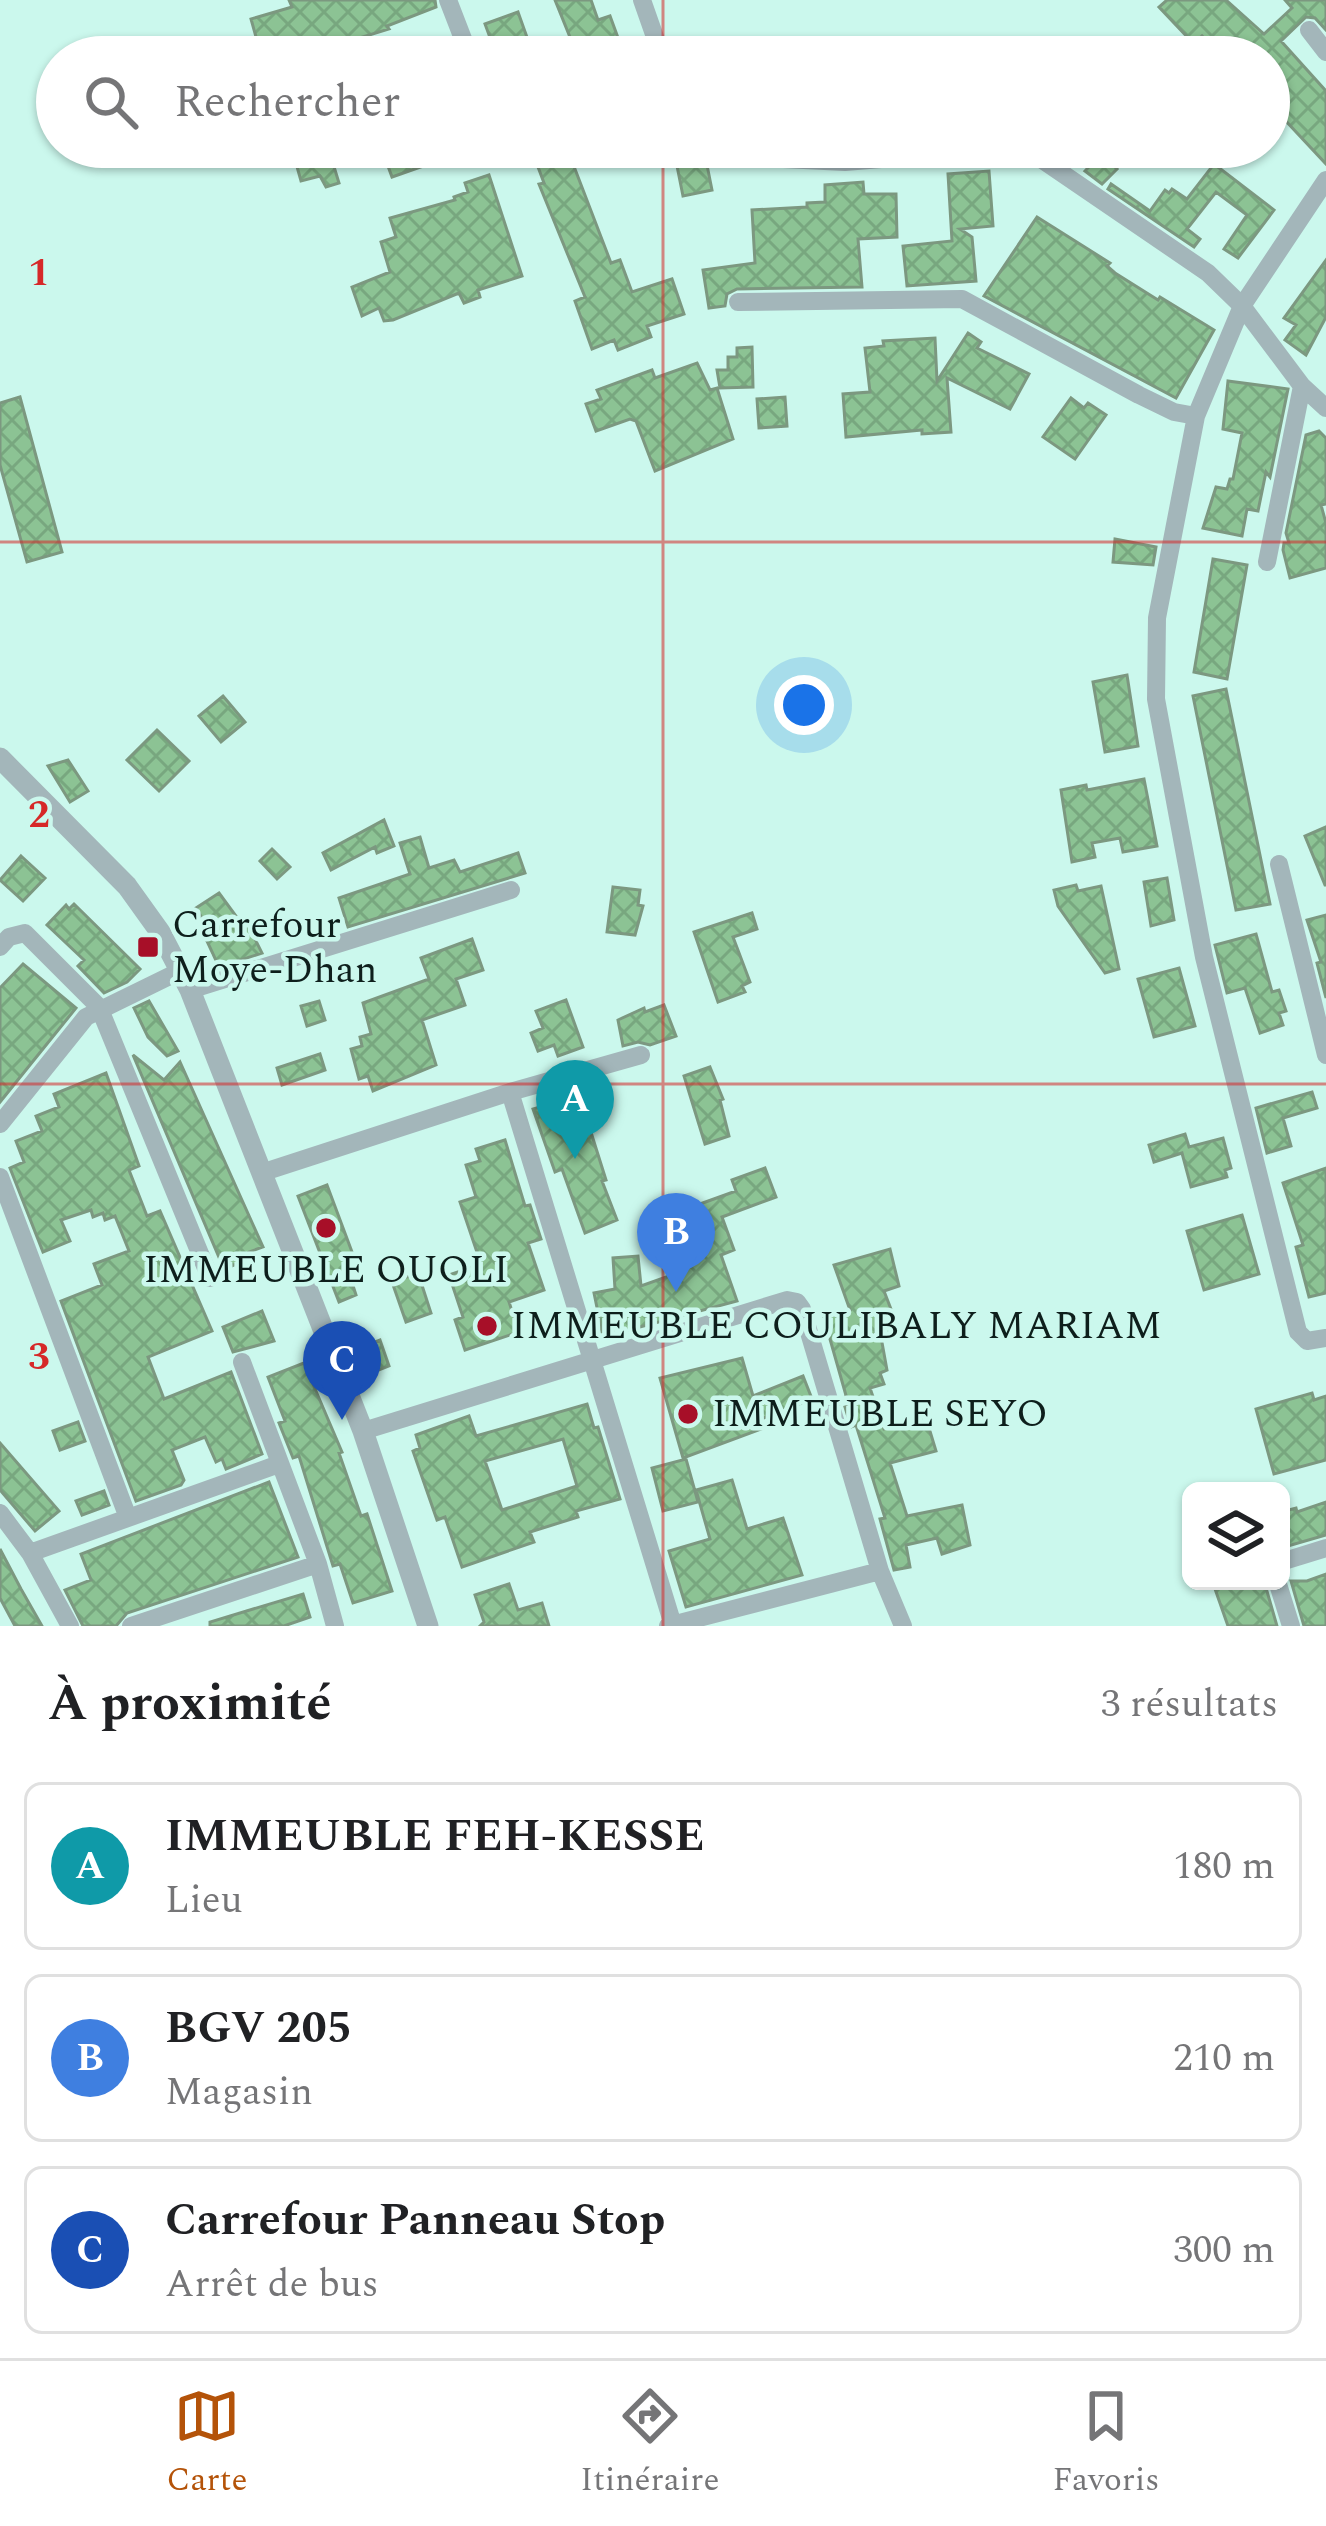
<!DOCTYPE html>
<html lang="fr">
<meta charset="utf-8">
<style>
:root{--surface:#fff;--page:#f6f6f6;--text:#202124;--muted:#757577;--line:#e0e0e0;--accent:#b45309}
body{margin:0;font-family:Spectral,serif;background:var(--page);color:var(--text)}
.controls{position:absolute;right:36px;bottom:36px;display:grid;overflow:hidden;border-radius:18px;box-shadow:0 3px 9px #0004}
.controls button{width:108px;height:108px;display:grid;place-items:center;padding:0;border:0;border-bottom:3px solid var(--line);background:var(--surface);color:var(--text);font:60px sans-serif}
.you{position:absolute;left:804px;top:705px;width:42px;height:42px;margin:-30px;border:9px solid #fff;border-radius:50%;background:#1a73e8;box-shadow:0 0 0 18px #1a73e833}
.badge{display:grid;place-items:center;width:78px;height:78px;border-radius:50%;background:var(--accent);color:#fff;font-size:39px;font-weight:700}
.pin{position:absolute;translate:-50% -99px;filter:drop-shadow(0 3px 6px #0008)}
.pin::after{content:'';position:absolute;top:63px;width:42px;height:36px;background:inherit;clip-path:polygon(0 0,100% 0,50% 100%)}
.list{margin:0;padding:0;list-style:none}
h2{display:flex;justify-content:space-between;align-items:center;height:156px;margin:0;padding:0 48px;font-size:51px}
h2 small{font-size:39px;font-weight:400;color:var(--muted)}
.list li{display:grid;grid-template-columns:78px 1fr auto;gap:36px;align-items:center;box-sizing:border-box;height:168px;margin:0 24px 24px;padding:0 24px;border:3px solid var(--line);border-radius:18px}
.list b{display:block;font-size:45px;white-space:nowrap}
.list p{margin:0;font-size:39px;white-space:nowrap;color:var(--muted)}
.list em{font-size:39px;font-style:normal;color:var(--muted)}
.icon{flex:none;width:66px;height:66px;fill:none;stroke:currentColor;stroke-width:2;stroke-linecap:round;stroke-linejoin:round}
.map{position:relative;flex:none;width:1326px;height:1626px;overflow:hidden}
.search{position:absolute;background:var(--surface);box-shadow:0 3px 9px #0004;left:36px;right:36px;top:36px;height:132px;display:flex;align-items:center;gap:30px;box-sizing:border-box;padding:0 42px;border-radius:66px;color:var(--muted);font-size:45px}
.sheet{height:732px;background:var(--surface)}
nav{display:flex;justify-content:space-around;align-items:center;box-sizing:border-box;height:168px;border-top:3px solid var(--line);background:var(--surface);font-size:33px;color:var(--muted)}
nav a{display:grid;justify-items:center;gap:6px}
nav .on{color:var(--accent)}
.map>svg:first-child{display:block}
</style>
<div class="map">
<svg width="1326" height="1626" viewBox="0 0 1326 1626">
<defs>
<pattern id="building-cross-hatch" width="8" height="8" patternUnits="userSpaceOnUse" patternTransform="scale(3)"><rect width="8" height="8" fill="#8cc394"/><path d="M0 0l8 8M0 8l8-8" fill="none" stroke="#78a77f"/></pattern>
</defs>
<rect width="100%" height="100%" fill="#cbf8ed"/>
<path fill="url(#building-cross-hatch)" stroke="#7c9880" stroke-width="3" fill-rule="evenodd" d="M289,0H435L436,7L387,26L389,29L330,47L328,39L283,49L277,39L258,44L251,19L292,7Z
M555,0H591L598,20L610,16L621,46L615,49L618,57H578Z
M1167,0H1226L1264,34L1292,8L1285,0H1326V30L1315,18L1306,17L1281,41L1326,91V164L1269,103V57H1222L1202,36L1194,44L1159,7Z
M518,12L534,57H490L486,46L492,43L485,24Z
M328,147L339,183L326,187L320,176L301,181L294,156Z
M381,147H472V149L392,177Z
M1101,154L1117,169L1102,184L1085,171Z
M705,155L712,190L683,196L676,161Z
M570,156L611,263L620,260L632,292L672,279L684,314L647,326L651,337L618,350L614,340L592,349L575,301L585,297L539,184L544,183L538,167Z
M1214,164L1274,210L1238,258L1224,249L1247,215L1216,192L1187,229L1200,239L1194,247L1108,189L1111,184L1150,211L1165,190L1169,193L1172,189L1187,199Z
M989,171L993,226L960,229L972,237L976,281L907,286L903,246L952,241L948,174Z
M489,175L522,276L478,290L480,297L464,303L459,293L393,320L384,321L379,308L362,316L352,287L390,272L381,242L396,237L390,218L455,200L454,197L468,192L465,183Z
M863,182L864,194H896L897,237L858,239L862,287L737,289L727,294L725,306L709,308L703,270L755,263L752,210L807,207V203L825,202V185Z
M1037,217L1110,263L1107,266L1115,273L1158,300L1160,297L1214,330L1176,398L984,296Z
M1326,260V317L1306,355L1285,340L1296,325L1284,318Z
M968,333L981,342L977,348L1029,374L1010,409L947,378L951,432L922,434V430L846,437L843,394L870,392L865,348L884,346L883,341L935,338L937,381Z
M752,347L753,387L720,388L717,370H728V357H737V348Z
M697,363L710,390L717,388L733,439L655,471L636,421L630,419L596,431L586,404L601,399L597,390L652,370L655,378Z
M1228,381L1288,389L1270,477L1266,472L1258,511L1247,509L1242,536L1203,528L1216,487L1227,489L1230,479H1233L1242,433L1223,429Z
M20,397L62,552L27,562L0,465V403Z
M785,397L787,426L759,428L757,399Z
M1071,398L1084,408L1088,403L1106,415L1075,459L1043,437Z
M1319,431L1326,438V504L1321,505L1326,523V568L1290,578L1283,550L1284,543H1289L1286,533L1306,435Z
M1115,539L1156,547L1153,565L1113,562Z
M1213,559L1247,565L1227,679L1194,672Z
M1127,675L1138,746L1105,752L1093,682Z
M1226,689L1270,904L1236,910L1193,696Z
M223,696L245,722L221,742L199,716Z
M157,730L189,761L159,791L127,760Z
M68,760L88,791L70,802L48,766Z
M1144,779L1157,846L1123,852L1120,838L1092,843L1095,857L1072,862L1061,790L1086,785L1087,790Z
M384,820L394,846L377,853L375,847L331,870L323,853Z
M1326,827V885H1325L1305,836Z
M420,837L429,868L454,860L460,872L518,853L525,873L348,927L339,898L410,874L400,843Z
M272,849L290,867L277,879L260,861Z
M21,856L45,878L23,901L0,880Z
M1167,878L1174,920L1151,926L1144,882Z
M1076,885L1078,891L1101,886L1119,969L1105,973L1058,906L1054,890Z
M613,887L640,890L638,905L643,906L635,935L607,932Z
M219,893L241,923L246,921L262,953L219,967L206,939L213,936L196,908Z
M74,904L140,969L127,982L104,993L78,966L84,960L47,925L66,905L69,909Z
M752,913L757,929L733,937L750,982L742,986L745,992L718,1002L694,932Z
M1326,915V998L1317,963L1321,962L1307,920Z
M1256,934L1272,992L1279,990L1286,1011L1279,1013L1283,1025L1260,1033L1245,988L1227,993L1215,945Z
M472,939L483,970L456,979L465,1005L422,1020L436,1065L373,1091L368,1076L359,1079L351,1049L362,1046L360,1037L371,1034L363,1003L429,979L421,958Z
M23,964L76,1008L0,1102V988Z
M1179,968L1195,1026L1154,1037L1138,979Z
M566,1000L583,1047L558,1056L554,1045L538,1051L531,1033L543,1028L536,1011Z
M149,1001L178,1051L167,1056L148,1037L134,1008Z
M319,1001L325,1020L307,1026L301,1006Z
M664,1005L676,1036L650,1045L638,1042L623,1046L618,1020L644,1008L645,1012Z
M320,1054L325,1070L282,1085L277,1068Z
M133,1055L164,1080L180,1062L263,1247L249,1252L252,1258L224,1269Z
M710,1067L723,1099L720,1100L729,1136L705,1144L684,1076Z
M106,1073L139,1166L129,1170L147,1216L160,1211L212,1331L148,1357L164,1399L231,1372L262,1454L226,1469L222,1459L216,1462L205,1437L172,1450L184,1480L181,1485L136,1501L61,1301L102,1285L94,1264L129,1251L115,1216L105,1220L103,1213L93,1217L91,1210L61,1220L70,1241L43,1252L10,1168L24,1162L16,1141L42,1131L36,1116L59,1107L54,1094Z
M1312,1092L1317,1108L1283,1118L1291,1146L1267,1153L1256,1108Z
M554,1103L564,1134L589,1126L606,1180L602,1181L617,1220L585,1233L562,1169L555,1172L533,1109Z
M1185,1134L1189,1147L1223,1138L1231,1168L1225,1170L1227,1177L1191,1187L1182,1153L1154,1162L1149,1145Z
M505,1140L525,1206L530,1205L541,1239L528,1243L544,1290L509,1302L519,1332L465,1350L455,1320L463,1317L449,1275L481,1264L460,1202L476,1197L466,1165L480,1161L476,1149Z
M765,1168L776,1197L722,1217L734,1250L721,1255L737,1301L603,1337L594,1293L615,1289L613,1258L638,1256L641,1286L683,1271L671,1240L683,1236L675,1213L736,1191L732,1180Z
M1326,1168V1293L1309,1297L1296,1247L1303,1245L1283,1183Z
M327,1185L355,1260L346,1264L356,1295L339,1302L298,1196Z
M1242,1215L1259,1274L1204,1290L1187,1231Z
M890,1249L899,1286L884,1291L899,1330L881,1337L887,1370L880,1373L884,1384L870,1388L884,1429L926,1418L936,1451L890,1463L907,1516L962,1505L970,1545L942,1554L937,1538L906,1545L910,1567L894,1570L880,1519L885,1518L856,1425L851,1427L845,1407L849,1406L824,1318L850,1310L834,1265Z
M418,1273L431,1313L406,1322L392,1282Z
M262,1311L274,1341L233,1352L223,1327Z
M380,1340L389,1366L371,1373L362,1347Z
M742,1358L753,1396L803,1376L812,1399L761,1419L764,1428L683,1458L660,1378Z
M304,1363L342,1452L339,1453L361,1516L367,1514L392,1591L353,1603L340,1564L333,1566L299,1456L293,1458L279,1423L285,1421L268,1377Z
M1312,1393L1314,1400L1326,1396V1460L1274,1474L1256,1409Z
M587,1404L594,1428L598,1427L620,1499L576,1511L578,1517L530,1532L534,1542L462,1567L445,1517L437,1520L413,1451L420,1448L416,1435L469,1416L476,1436ZM563,1439L577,1486L502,1510L485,1461Z
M78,1422L85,1441L60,1450L53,1431Z
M0,1443L59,1511L35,1531L0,1490Z
M686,1459L698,1502L663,1511L652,1468Z
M732,1480L747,1529L783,1518L802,1575L686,1607L669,1551L710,1539L696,1490Z
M269,1482L298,1557L127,1613L116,1626H83L65,1590L91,1580L81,1554Z
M104,1491L109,1505L82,1515L76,1501Z
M1326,1502V1535L1281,1548V1512L1296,1508L1297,1512Z
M0,1549L21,1589L42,1626H15L0,1598Z
M1326,1574V1626H1304L1291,1581H1307Z
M1236,1581H1264L1277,1626H1228L1215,1589Z
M509,1584L518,1610L542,1603L549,1626H480L484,1622L475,1595Z
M303,1594L310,1617L284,1626H210V1622Z"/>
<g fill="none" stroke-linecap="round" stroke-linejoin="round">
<path stroke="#a3b6ba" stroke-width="18" d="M448,0L470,57
M642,0L662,57
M1309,30L1326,52
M1151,57L1160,51
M629,147H646
M727,147L762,158L845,162L1026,147
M1025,148L1208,273L1242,306L1302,386L1326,408
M1326,180L1242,306L1196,416L1157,618L1156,699L1204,957L1298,1332L1307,1341L1326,1338
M738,302L962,299L1139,395L1174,412L1196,416
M1267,562L1302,386
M1279,864L1326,1055
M0,947L9,937L25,933L99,1007L210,1278
M190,990L511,890
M510,1092L673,1625
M0,1124L86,1017L180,971
M264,1172L510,1092L641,1055
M0,1177L127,1515
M242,1362L318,1564L335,1626
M363,1431L787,1300L797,1302L802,1309L880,1571L903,1626
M0,1513L30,1553L70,1626
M30,1553L279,1464
M1281,1562L1326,1548
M1277,1581L1291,1626
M131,1626L318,1564
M668,1626L880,1571"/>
<path stroke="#a3b6ba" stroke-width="21" d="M0,758L127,886L160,932L190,990L363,1431L428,1626"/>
</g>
<path fill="none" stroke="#d62828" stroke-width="3" stroke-opacity="0.55" d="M663,0V57M663,147V1626M0,542H1326M0,1084H1326"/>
<g fill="#a70f28" stroke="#cbf8ed" stroke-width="4.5">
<rect x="136" y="935" width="24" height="24" rx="6"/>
<circle cx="326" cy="1228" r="12"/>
<circle cx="487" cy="1326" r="12"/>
<circle cx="688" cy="1414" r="12"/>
</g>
<g text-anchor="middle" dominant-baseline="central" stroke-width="9" stroke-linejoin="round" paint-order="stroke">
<g font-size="39" fill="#0e1f1c" stroke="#cbf8ed" text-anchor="start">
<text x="172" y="925">Carrefour<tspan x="172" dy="45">Moye-Dhan</tspan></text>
<text x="326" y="1270" text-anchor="middle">IMMEUBLE OUOLI</text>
<text x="511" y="1326">IMMEUBLE COULIBALY MARIAM</text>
<text x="712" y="1414">IMMEUBLE SEYO</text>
</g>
</g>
<g font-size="39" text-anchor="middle" font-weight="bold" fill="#d62828" stroke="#cbf8ed" stroke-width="9" stroke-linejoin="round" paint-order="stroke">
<text x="39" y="285">1</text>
<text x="39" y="827">2</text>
<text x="39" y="1369">3</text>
</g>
</svg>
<div class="controls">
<button><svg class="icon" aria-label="layers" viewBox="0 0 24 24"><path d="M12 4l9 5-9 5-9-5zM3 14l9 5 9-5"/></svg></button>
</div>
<div class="you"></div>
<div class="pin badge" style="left:575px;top:1159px;background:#0f9aa8">A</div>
<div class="pin badge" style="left:676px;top:1292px;background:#3f7fe0">B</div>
<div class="pin badge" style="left:342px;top:1420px;background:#1a4fb4">C</div>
<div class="search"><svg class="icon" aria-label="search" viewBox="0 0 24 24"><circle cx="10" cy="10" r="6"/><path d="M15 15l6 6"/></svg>Rechercher</div>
</div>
<section class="sheet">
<h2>À proximité<small>3 résultats</small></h2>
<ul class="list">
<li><span class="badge" style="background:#0f9aa8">A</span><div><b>IMMEUBLE FEH-KESSE</b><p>Lieu</p></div><em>180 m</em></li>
<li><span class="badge" style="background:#3f7fe0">B</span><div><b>BGV 205</b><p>Magasin</p></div><em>210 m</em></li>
<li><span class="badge" style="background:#1a4fb4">C</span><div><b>Carrefour Panneau Stop</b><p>Arrêt de bus</p></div><em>300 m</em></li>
</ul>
</section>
<nav>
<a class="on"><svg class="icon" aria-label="map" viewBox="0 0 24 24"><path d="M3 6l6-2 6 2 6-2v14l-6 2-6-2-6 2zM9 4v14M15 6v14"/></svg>Carte</a>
<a><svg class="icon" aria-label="directions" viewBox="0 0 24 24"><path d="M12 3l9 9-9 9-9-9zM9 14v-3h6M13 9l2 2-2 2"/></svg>Itinéraire</a>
<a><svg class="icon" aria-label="saved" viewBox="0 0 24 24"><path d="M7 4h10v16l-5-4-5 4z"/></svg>Favoris</a>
</nav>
